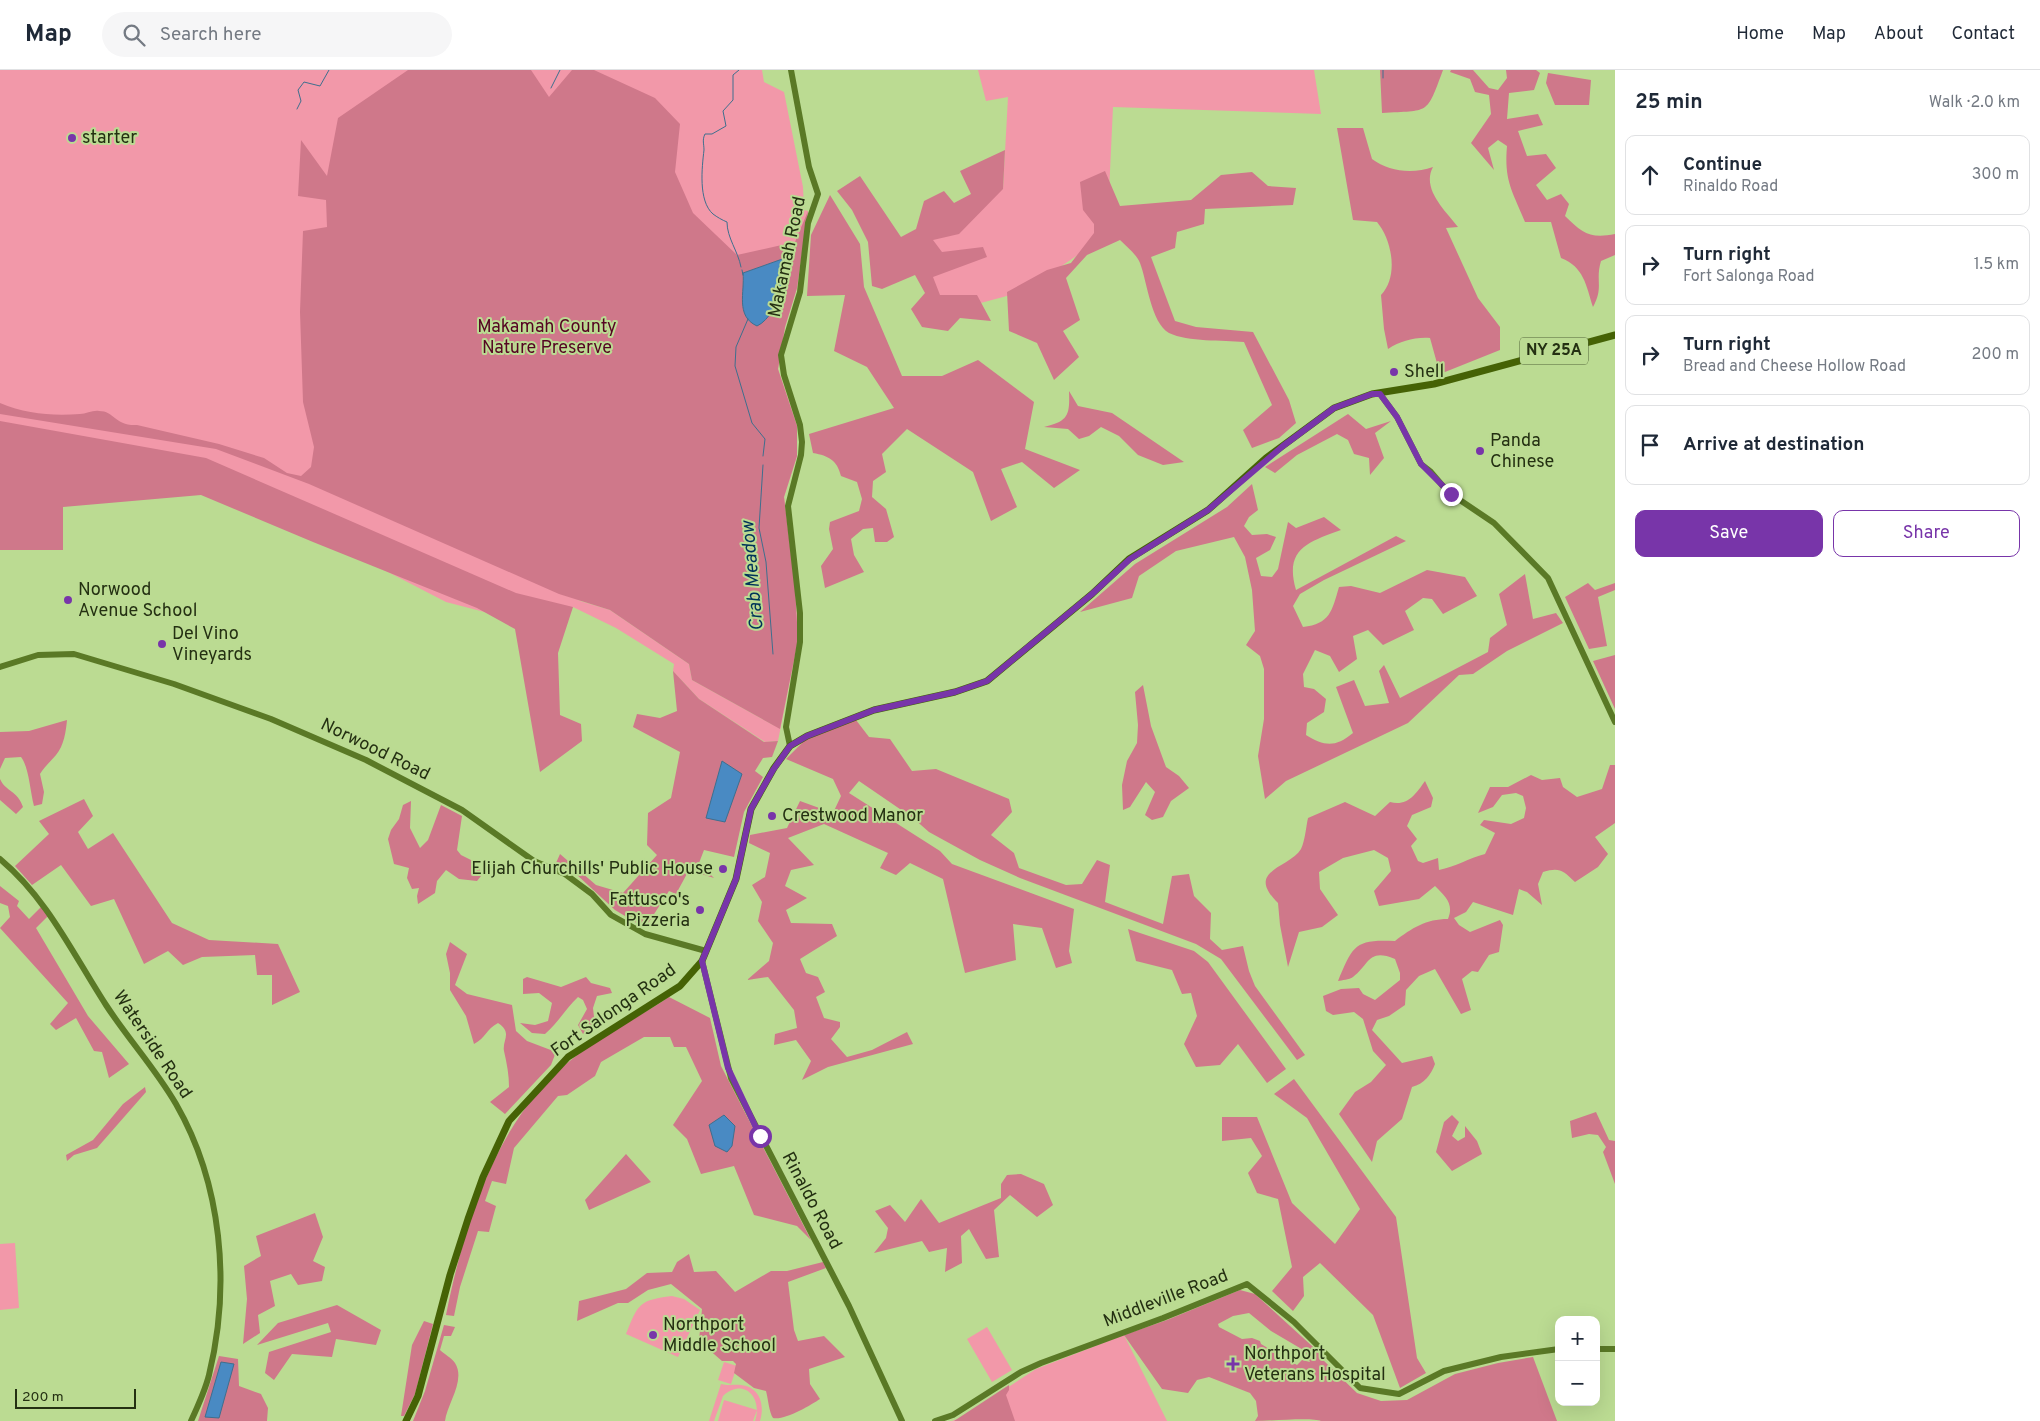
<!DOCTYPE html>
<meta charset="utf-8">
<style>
:root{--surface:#fff;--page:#f6f6f7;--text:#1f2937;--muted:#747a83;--line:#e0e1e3;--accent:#7835a9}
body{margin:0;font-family:Overpass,sans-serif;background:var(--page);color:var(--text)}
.controls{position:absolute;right:15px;bottom:15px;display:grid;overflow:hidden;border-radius:10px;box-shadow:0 5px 20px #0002}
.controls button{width:45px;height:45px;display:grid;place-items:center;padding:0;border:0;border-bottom:1px solid var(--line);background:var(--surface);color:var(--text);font:25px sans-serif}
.scale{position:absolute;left:15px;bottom:12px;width:121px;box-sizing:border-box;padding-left:5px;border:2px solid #243012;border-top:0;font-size:14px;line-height:18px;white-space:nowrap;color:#243012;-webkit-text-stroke:4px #bbdb92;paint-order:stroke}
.stop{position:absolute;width:15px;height:15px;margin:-11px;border:4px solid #7835a9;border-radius:50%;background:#fff}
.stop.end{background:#7835a9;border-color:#fff;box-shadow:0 1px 5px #0008}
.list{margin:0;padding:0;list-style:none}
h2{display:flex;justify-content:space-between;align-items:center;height:65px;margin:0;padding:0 20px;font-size:21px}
h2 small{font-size:16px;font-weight:400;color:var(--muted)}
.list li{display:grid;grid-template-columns:32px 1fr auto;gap:15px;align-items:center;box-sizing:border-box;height:80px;margin:0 10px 10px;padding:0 10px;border:1px solid var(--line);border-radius:10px}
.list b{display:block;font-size:19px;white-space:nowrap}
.list p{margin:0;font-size:16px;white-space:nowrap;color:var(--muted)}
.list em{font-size:16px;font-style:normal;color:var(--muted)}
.actions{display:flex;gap:10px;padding:15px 20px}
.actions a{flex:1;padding:11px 0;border:1px solid var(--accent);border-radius:10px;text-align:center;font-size:18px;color:var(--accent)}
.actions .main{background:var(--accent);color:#fff}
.icon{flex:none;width:28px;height:28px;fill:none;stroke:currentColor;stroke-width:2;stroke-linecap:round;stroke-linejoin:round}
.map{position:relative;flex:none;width:1615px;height:1351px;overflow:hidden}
header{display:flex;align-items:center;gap:30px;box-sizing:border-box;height:70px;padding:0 25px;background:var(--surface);border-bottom:1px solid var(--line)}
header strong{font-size:24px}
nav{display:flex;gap:28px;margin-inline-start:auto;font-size:18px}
.search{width:350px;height:45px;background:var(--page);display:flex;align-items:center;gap:12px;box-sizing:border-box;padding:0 18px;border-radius:28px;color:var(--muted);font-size:19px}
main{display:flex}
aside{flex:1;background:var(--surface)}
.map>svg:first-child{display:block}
</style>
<header>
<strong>Map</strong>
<div class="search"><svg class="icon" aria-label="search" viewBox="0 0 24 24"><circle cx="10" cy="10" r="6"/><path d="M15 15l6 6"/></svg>Search here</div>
<nav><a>Home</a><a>Map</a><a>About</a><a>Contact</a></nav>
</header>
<main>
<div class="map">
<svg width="1615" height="1351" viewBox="0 0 1615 1351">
<rect width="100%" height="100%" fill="#bbdb92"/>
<path fill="#f298a9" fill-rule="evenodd" d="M0,0H762L764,12L784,22L803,117L804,140L808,141L797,218L785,257L778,299L797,356V386L784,427L795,518L798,570L778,671L765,672L699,629L673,601L674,594L616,558L573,537L496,545L446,532L388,502L212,421L0,414ZM577,530L614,536L775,656L692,610L689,594L610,540Z
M978,0H1314L1321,44L1113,37L1107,165L1025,221L977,234L938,231L909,168L1003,119L1008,27L986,31Z
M15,1173L19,1238L0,1240V1174Z
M672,1226L684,1229L700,1240L678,1287L626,1264C638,1234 639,1230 672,1226Z
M987,1257L1012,1300L992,1312L967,1269Z
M1124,1265L1167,1351H952L961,1348L1036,1299Z
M724,1292L737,1296L731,1314L718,1310Z
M721,1314C729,1316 733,1314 741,1315C760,1317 765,1335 760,1351H755C763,1328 744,1307 723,1326L714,1351H709Z
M724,1330L757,1340L753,1351H718Z"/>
<path fill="#cf788a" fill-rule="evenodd" d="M408,0H531L549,27L572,0H594L655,28L680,54L675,102L693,143L737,185L795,172L808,141L797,218L785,257L778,299L797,356V386L784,427L795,518L798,570L780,659L692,610L689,594L610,540L559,524L309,414L216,379L0,344V333C26,344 52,346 80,344C86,344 93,340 99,341C115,341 114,356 137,355L219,374L264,388L287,403L301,406L311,397L314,377L303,332L300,242L303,161L327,157L326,130L298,126L301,70L327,106L338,48ZM788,187L787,196L779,211L786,221C776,232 770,250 757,255C735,246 745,222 743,203Z
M1380,0H1443C1426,46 1430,40 1382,43Z
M1451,0H1473L1489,18L1498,20L1507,8L1506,0H1536L1540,3L1534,20L1509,23L1507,49L1538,44L1543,55L1518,61L1527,86L1546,84L1556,98L1536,115L1547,130L1561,124L1569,134L1565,146C1582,163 1590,169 1615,164V185L1601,191C1595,211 1604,217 1593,237C1586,215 1584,197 1561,188L1551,152H1525C1512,120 1504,111 1507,76L1498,70L1488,78L1494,100L1471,73L1491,44L1489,25L1475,22L1470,9L1450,2Z
M1548,3L1591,10L1589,35H1555L1546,13Z
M1337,58H1363L1372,89C1389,102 1413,104 1433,97C1421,119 1446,141 1458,157L1446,158L1478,228L1500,257V280L1440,304L1430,268C1414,267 1401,271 1388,279L1384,259L1381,225C1399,206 1392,170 1377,152L1353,150Z
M1005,80L1003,119L959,164L933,170L942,182L983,177L987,187L933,207L940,225H977L991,251L960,248L948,261L922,257L911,239L925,223L915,205L882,219L872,216L868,172L852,140L837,121L860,106L901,167L916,159L924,131L944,121L954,133L971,124L960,101Z
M1105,101L1120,136L1191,130L1221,105L1252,102L1268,116L1296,118L1293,135L1205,139L1204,154L1177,162L1175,178L1151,187L1175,251L1196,257L1253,262L1289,330L1296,353L1279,368L1252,378L1243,360L1272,335L1244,272C1223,270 1188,272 1169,263C1151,253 1147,211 1140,193C1137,185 1127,177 1120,170L1087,185L1066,208L1080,250L1063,261L1079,287L1054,310L1037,273L1009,261L1007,222L1047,200L1071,193L1094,163V154L1083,140L1080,112Z
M830,125L860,174L864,217L902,306H942L978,290L1034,332L1025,379L1080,400L1054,418L1022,392L1001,399L1017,437L991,451L973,402L907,359L882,384L886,402L873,411L872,427L886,439L894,467L887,472H875L873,458L863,459L851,469L854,485L864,502L825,518L821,496L833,479L829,459L830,452L859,441L862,429L857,412L841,406C837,390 829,386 813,383L809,364L894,338L867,297L834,281L845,225L807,226L811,165Z
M1069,321L1078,336L1112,343L1184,392L1163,395L1138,385L1119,366L1101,357L1089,366L1079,369L1068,359L1044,357C1068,351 1070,346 1069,321Z
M1348,344L1366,359L1391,351L1375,363L1384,388L1370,405L1369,388L1354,384L1348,370L1337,364L1297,385L1275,403L1265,397Z
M0,351L206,388L516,523L573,537L558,583L560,645L581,654L582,671L540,702L515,559L477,538L313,472L201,425L63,437V480H0Z
M1252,414L1258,440L1249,447L1244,456L1252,465L1267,464L1276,467L1270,480L1256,488L1261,506L1272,507L1278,499L1288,452L1296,458L1324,447L1341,460C1308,472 1284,479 1296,520L1396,466L1406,471L1324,510L1300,524L1293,536L1303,557C1330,554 1332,541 1339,517L1351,516L1380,523L1427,500L1465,507L1477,526L1443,544L1432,529L1423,528L1405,541L1414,560L1383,575L1368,560L1353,566L1357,589L1339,602L1330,586L1315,580L1303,604L1304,617L1314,619L1326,629L1324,642L1307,653L1306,665C1324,676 1335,678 1353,663L1336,617L1354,610L1365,636L1389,633L1379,601L1384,595L1400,628L1488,582L1490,568L1507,555L1499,524L1525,504L1533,549L1556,543L1563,553L1507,581L1473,604L1459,605L1408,653L1286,711L1265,729L1258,686L1264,649V599L1260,586L1246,575L1255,561L1252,520L1245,487L1234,467L1176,481L1139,506L1132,528L1080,542L1135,494L1227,437Z
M1588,513L1595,520L1615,513V520L1598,527L1607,576L1589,579L1565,527Z
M1615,585V639L1593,591Z
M673,601L699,629L764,672L778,671L772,687L763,688L755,701L763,707L744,742L734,787L704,780L699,793L714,808L689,800L676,824L669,821L645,858L615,840L576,804L556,793L560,784L596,815L623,823L657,785L647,775L648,743L671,728L680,682L633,657L637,644L660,648L677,641Z
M1143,615L1151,656L1166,697L1179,706L1189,718L1171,731L1163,747L1152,750L1145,745L1155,722L1146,712L1130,737L1123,740L1122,715L1127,691L1137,673L1138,655L1135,622Z
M67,650C66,661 64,676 56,685C50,692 45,696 40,704L44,722L42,734L34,736C30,721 29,697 21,687L5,688L0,699V662L29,661Z
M856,650L869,667L890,669L912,701L936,699L1009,729L1012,742L991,765L1014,783L1019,798L1066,815L1082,814L1097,790L1110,795L1105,832L1163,854L1172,806L1189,804L1194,826L1211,843L1210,869L1222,880L1243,876L1249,901L1255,916L1305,985L1297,990L1221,889L1196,874L1020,808L980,790L929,762L913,748L859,711L849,723L940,781L952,794L1074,839L1069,881L1072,893L1056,898L1042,858L1013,854L1016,890L965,903L943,809L910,793L896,805L880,798L888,783L824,754L788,768L814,795L791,800L785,816L807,828L786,840L791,853L832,854L837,866L800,889L806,903L818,907L825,922L816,927L824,948L840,952V957L831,969L847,987L872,980L907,962L913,974L828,997L802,1010L811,991L796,970L774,975L775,964L797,958L794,940L768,907L747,910L769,891L773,873L758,851L762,832L752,815L765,807L770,783L749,773L750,765L787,758L800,731L833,743L841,726L833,709L786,689L805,670Z
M1610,695H1615V753L1595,767L1608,784L1598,797L1575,812C1563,800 1559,797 1543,802L1538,814L1542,835L1527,822L1519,819L1513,845L1473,832L1466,842L1454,848L1459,855L1470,862L1500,850L1503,855L1499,882L1489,885L1478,902L1472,901L1462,909L1471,940L1461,944L1435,899L1419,906L1406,920L1405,935L1389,946L1377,950L1372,960L1402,993L1432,986L1435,994C1431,1005 1424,1014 1412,1017L1402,1049L1377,1071L1372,1092L1339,1044L1355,1022L1371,1012L1386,995L1373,981L1363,949L1354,942L1333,945L1326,941L1323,926L1341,919L1359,918L1363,924L1375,930L1400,910V903L1395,889C1368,878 1370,894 1353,907C1349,910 1342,910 1338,911C1353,875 1355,869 1395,871C1412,858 1426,849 1448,849C1454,834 1446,827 1435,816L1419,829L1379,836L1374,821L1391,801L1388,788L1374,780L1343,788L1319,802L1320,819L1338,845L1322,857L1299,862L1288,897L1280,855L1278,833C1244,800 1290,798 1301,779C1305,771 1306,757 1308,748L1345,732L1375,746L1390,732C1407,737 1416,724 1425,711L1433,728L1431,737L1412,745L1407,756L1417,769L1411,776L1418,791L1423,793L1438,788L1439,800C1455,797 1469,788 1485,784L1495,763L1480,755L1484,750L1511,754L1524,748L1526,738L1523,726L1516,723L1502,725L1493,737L1478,743L1490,717H1508L1531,705L1542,710L1560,708L1563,717L1577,727L1602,719Z
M0,709C5,721 18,721 23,737L16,744L0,730Z
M84,729L93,746L78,762L88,779L113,763L172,853L209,870L278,874L300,922L272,935V905H257L255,885L202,887L183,895L168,881L144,894L114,829L91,836L61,795L32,815L15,796L49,764L39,751Z
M411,731L410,758L420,778L428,770L441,735L462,746L457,780L461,785L479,794L481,806L477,811L459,809L446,800L437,811L435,823L418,834L417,826L419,818L412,819L407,808L409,798L394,794L388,769L391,760L399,749L403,735Z
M0,816L19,831L17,836L29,849L41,837L48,846L36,858L88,946L129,994L109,1008L102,982L94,981L76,948L56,960L50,954L68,933L0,858L10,847L8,836L0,833Z
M1128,859L1194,881L1208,892L1286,999L1267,1013L1238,974L1220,995L1196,997L1184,974L1197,946L1191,923L1182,924L1172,900L1136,891Z
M450,872L467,884L455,915L467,924L512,935L516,961L527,971L556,982L551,995L505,1044L490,1032L509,1017C509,1005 507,994 504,981C502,970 513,963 498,953C486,959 486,968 474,974L466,946L450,920V903L446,884Z
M527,907L561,917L586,907L591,913L610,918L612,923L597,926L593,938L595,956L583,964L578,955L587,939L583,930L578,927C565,939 559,952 545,964L532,963L520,953L535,955L548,951L552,933L539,923L523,924V909Z
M669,927L710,948L721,996L811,1170L797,1156L754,1145L734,1096L701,1104L687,1069L673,1055L702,1011L686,977H674L670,967H644L601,992L595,1006L567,1025L558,1026L514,1078L506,1114L492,1111L485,1131L496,1136L489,1162L478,1161L460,1217L454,1246L446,1245C465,1151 497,1046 576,986C605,964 639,947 669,927Z
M1294,1009L1396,1147L1417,1288L1426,1303L1400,1318L1373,1245L1320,1193L1303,1207L1304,1226L1293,1241L1272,1221L1292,1197L1278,1129L1257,1123L1248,1103L1262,1086L1251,1068L1222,1071V1047H1257L1292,1133L1335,1174L1360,1139L1307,1048L1274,1024Z
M145,1017L146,1022L97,1078L74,1085L67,1091L66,1085L93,1070L123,1034Z
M1596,1042L1609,1070L1615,1071V1114L1603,1082L1606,1077L1598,1065L1589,1064L1572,1068L1570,1051Z
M1452,1045L1459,1052L1452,1066L1458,1071L1465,1067V1056L1477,1071L1482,1084L1452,1101L1436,1082L1444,1052Z
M626,1084L651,1112L589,1140L585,1130Z
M1021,1104L1044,1114L1053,1135L1037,1147L1010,1125L994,1140L999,1187L986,1189L969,1159L961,1166L962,1193L945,1202L947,1178L929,1182L922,1171L874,1183L886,1168L888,1158L875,1141L890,1135L905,1152L921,1129L939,1153L1001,1128V1114L1007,1105Z
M315,1143L323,1167L313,1191L325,1197L322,1211L298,1215L291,1204L270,1211L275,1236L258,1245L260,1263L243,1274L247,1229L244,1196L261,1186L256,1166Z
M689,1184L694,1202L716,1201L735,1222L771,1201H787L823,1192L826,1198L788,1212L794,1260L798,1271L824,1266L845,1287L809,1299L810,1314L820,1329C811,1335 784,1351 773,1348C769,1342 768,1328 766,1321L754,1318L734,1303L736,1294L733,1291H722L699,1271L702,1239L671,1214L648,1220L628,1233H618L577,1251L579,1231L626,1219L647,1203L672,1202L677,1192Z
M1240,1220L1255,1224L1323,1286L1321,1288L1357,1323L1381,1331L1407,1330L1455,1304L1498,1293L1533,1287L1557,1351H1321C1313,1347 1269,1351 1255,1351L1258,1346L1256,1331L1250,1323L1209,1307L1197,1310L1188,1323L1162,1319L1124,1265L1167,1250ZM1249,1243L1271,1261L1305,1281L1310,1292L1302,1290L1297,1295L1261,1274L1260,1271L1252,1268L1242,1269L1219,1257L1218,1254L1233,1246Z
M337,1235L381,1260L376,1275L336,1269L332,1287L292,1284L274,1310L265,1303L269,1282L331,1262L328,1253L257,1275L278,1253Z
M424,1251L433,1254L415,1324L404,1346H401L412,1275Z
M444,1255L455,1257L451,1266H444L440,1280C444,1284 452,1288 455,1293C466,1310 447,1334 445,1351H413L425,1321Z
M219,1286L238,1289L239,1316L261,1324L268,1338L267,1351H198Z
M1009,1315V1320L1006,1325L1015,1351H954Z"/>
<path fill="#498ac3" stroke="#3e6f8e" d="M788,187L787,196L779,211L786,221C776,232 770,250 757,256C735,246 745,222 743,203Z
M722,691L742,704L725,752L706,748Z
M724,1045L735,1056L732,1076L727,1082L715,1076L709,1055Z
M221,1292L234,1294L219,1348L205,1347Z"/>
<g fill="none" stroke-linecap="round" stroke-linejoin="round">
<path stroke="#3e6f8e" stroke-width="1" d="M739,0L733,5V30L723,41L726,56L712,64H705C702,70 704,74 704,80C702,97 698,131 713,144C717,147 722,150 727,152C727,168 738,181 741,197
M1383,0V8
M551,18L560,0
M297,39L301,31L298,20L304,12L320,16L329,0
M742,200L743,205
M748,249L736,277L735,296L752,353L765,369L763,386
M763,395L759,458L766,492L773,584"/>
<path stroke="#5a7926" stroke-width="6" d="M1380,324L1397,347L1421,394L1430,401L1448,422L1494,453L1548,508L1615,652
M0,597L38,585L74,584L174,614L271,649L366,690L462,740L534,791L565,804L592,824L611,845L645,864L706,881
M790,676L786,657L800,572V543L788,436L801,385L802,372L800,355L784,305L781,285L800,222L808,153L818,124L809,97L791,0
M0,789C47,828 73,884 106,935C128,969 155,998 176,1034C222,1114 231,1215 209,1305C205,1321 198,1336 191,1351
M702,891L731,1008L849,1236L902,1351
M1596,1279H1615
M935,1351L953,1345L1021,1302L1041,1293L1163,1248L1247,1214L1294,1252L1360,1318L1399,1324L1444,1301L1501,1287L1559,1279"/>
<path stroke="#456205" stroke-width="7" d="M406,1351L418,1326L450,1205L468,1149L483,1107L509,1051L568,987L680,916L702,891L736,809L751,739L774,698L790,676L807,666L874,640L955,622L987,611L1092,524L1129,489L1208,440L1266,388L1334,338L1372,324L1434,314L1615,265"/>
</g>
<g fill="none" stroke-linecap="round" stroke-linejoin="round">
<path stroke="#7835a9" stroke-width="6" d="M760,1066L728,998L702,891L736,809L751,739L773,700L790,676L807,666L874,640L955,622L987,611L1092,524L1130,489L1208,440L1283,376L1334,338L1372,324H1380L1397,347L1421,394L1451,424"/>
</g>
<g fill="#7835a9" stroke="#bbdb92" stroke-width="2">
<circle cx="72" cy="68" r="5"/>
<circle cx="1394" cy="302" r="5"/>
<circle cx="1480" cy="381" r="5"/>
<circle cx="68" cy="530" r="5"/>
<circle cx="162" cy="574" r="5"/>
<circle cx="772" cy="746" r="5"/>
<circle cx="723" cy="799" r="5"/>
<circle cx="700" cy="840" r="5"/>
<circle cx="653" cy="1265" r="5"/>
<path d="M1230.5 1286.5h5v5h5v5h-5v5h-5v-5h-5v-5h5z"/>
</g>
<g text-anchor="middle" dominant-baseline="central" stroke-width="4" stroke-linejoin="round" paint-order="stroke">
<rect fill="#bbdb92" stroke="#516338" stroke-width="1" x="1520" y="267.5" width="68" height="27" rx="4"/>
<g font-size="16" font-weight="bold" fill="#243012">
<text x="1554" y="281">NY 25A</text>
</g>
<g font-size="18" fill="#243012" stroke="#bbdb92" text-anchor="start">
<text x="82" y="68">starter</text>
<text x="1404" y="302">Shell</text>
<text x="1490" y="371">Panda<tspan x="1490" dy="21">Chinese</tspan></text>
<text x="78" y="520">Norwood<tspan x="78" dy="21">Avenue School</tspan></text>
<text x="172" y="564">Del Vino<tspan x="172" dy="21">Vineyards</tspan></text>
<text x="782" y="746">Crestwood Manor</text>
<text x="713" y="799" text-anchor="end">Elijah Churchills' Public House</text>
<text x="690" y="830" text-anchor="end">Fattusco's<tspan x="690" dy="21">Pizzeria</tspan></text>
<text x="663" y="1255">Northport<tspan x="663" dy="21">Middle School</tspan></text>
<text x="1244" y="1284">Northport<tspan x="1244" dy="21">Veterans Hospital</tspan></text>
</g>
<g font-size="18" fill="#243012" stroke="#bbdb92">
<text transform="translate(788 187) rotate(-78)">Makamah Road</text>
<text transform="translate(375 680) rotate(26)">Norwood Road</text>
<text transform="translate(614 941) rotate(-35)">Fort Salonga Road</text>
<text transform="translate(152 975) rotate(56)">Waterside Road</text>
<text transform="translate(811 1131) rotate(62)">Rinaldo Road</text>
<text transform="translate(1166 1229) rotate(-21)">Middleville Road</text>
</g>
<g font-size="18" fill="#550422" stroke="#bbdb92">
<text x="547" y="257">Makamah County<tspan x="547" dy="21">Nature Preserve</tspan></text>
</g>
<g font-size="19" font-style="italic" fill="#003359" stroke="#bbdb92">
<text transform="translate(753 506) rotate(-95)">Crab Meadow</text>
</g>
</g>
</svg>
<div class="controls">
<button>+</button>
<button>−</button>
</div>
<div class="scale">200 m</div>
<div class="stop" style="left:760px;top:1066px"></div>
<div class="stop end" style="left:1451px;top:424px"></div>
</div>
<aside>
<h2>25 min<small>Walk · 2.0 km</small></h2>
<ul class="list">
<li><svg class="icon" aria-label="ahead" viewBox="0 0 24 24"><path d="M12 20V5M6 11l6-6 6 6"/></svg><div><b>Continue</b><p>Rinaldo Road</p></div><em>300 m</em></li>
<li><svg class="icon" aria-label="right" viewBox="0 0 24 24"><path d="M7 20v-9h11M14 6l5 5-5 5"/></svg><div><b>Turn right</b><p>Fort Salonga Road</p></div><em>1.5 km</em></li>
<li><svg class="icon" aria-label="right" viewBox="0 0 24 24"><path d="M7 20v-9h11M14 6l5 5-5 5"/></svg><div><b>Turn right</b><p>Bread and Cheese Hollow Road</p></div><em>200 m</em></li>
<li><svg class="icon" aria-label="arrive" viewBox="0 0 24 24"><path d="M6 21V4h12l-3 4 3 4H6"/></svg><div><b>Arrive at destination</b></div></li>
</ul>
<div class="actions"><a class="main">Save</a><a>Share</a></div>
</aside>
</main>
